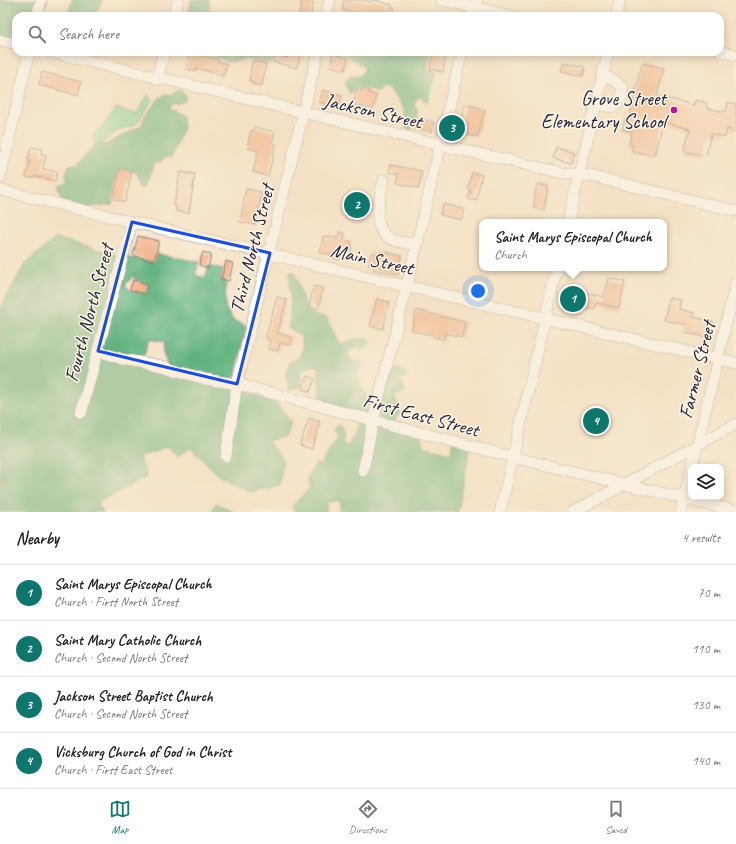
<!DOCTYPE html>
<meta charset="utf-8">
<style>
:root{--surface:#fff;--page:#f2f2f2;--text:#202124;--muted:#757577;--line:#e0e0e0;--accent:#0f766e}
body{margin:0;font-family:Caveat,sans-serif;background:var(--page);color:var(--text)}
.controls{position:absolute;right:12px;bottom:12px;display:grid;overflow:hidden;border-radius:8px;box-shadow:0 2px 10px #0003}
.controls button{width:36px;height:36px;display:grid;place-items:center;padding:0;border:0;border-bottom:1px solid var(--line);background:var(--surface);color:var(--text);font:20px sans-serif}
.you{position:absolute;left:478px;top:291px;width:14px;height:14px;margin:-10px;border:3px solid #fff;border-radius:50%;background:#1a73e8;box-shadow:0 0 0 6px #1a73e833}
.badge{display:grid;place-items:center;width:26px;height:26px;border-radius:50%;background:var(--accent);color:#fff;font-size:13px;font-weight:700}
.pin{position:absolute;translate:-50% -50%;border:2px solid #fff;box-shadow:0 1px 4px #0006}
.popup{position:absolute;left:479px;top:219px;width:188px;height:52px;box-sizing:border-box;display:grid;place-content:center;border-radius:8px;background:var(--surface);filter:drop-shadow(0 1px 3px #0005);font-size:13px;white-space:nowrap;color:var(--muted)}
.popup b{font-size:15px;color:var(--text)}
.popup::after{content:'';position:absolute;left:50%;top:100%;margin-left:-8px;border:8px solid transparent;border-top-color:var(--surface)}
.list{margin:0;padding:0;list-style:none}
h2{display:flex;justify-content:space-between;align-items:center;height:52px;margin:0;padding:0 16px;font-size:17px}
h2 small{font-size:13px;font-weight:400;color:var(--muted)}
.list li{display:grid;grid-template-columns:26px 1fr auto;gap:12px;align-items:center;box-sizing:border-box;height:56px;padding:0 16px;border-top:1px solid var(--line)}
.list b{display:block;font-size:15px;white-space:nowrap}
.list p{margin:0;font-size:13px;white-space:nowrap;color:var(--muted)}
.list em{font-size:13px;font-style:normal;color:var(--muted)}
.icon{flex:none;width:22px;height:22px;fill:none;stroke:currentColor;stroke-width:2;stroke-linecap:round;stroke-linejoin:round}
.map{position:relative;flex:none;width:736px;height:512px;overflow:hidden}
.search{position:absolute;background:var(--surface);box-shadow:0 2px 10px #0003;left:12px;right:12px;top:12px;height:44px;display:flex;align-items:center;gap:10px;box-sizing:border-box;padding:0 14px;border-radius:12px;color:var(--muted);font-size:15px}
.sheet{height:276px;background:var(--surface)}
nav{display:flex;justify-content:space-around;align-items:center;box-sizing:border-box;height:56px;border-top:1px solid var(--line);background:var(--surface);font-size:11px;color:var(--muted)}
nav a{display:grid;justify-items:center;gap:2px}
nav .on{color:var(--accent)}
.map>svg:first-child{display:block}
</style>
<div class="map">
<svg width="736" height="512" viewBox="0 0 736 512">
<rect width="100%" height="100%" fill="#fcf5e5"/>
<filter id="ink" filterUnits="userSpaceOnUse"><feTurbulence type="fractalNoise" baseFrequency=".025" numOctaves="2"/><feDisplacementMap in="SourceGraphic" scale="8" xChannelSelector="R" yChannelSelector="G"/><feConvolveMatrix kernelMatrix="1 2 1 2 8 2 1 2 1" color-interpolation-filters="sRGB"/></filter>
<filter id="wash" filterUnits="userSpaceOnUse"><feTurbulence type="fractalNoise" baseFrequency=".012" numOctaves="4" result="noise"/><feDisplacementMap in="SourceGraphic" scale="16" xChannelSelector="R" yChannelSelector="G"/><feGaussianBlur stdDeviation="0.9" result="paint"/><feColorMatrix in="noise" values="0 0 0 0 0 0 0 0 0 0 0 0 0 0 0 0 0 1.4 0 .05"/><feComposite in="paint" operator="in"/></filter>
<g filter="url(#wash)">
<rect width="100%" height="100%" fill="#f4e1c5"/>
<path fill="#76cf96" stroke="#4c7868" d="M148,95L152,99L139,121L133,126L120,129L102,142V145L95,144V142L92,136L105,123L116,108L136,114C141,109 144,101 148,95Z"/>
<path fill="#60b27f" stroke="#416a5d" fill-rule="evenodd" d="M0,0H48L38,16H16V41H0Z
M72,0H102L94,16H67Z
M191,0H209L210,11L225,16H188Z
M180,52H279L274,55L272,64L246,59L229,62L214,56L189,52L188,56Z
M340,52H431L427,70L437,73L427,103L419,96L414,104L418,112L411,130L406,129L405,110L389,89L382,87L377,93L368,88H357L350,94L345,83L349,77L360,76L365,68L347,55Z
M180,90L186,95L185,101L170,105L168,109L174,111L182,116L183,127L172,157H164C162,162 160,163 154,163L148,185H145L136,172L120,168L112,204L82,208L63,204L58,186L67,182L66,175L69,165H77L95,144L105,145L141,126L145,116L160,97L172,94Z
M56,238L133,259V258L154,262L157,254L199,262L195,275L205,278L209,266L223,269L221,279L226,281L225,307L233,320L246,326L235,377L227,382L168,367L163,352L165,342L149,339L143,357L134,354L116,362H113L173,376L169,369L227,383L279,405L291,422L286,436L268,441L283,459L280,485L250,492L219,476L191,447L177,457L168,446L139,457L147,477L97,503L103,512H0V308L25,264ZM135,274L134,279L148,285L145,294L130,290L125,285Z
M294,271L306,309L316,316L327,318L340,344L357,338L359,340L367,337L371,343L363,350L356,347L347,354L353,362L360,361L364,366L357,372L360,384L371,406L372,427L381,428L377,400L381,387L393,367L408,374L402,381L405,392L394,396L401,411L394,422L421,434L423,446L451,453L452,442L470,448L458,512H339L340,500L327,502L326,512H294L292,506L310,488L307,478L316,463L320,466L338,437L333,430L340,424L344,437L342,444L348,446L356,432L357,422L334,406L321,400L317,365L300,370L302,387L289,390L286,374L289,363L299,358L303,348L301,336L288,328L291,299L289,273Z
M216,503L234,512H211Z"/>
<g id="blocks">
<path fill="#f1aa7f" d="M302,0L313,2L311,16H299Z
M344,0H363L371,2L372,0H374L392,5V8H395L393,16H362V14L342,10Z
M289,52H301L297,68L273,62L275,55L287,58Z
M433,52H446L443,72L430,69Z
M189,53L217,59V61L227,64L223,76L197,68V71L186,69Z
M333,54L348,58L345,70L330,66Z
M252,61L266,64L262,86L252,84L253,82L249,81Z
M564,62L585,67L583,76L561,71Z
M642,63L664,68L657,96L694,105L695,100L707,103L706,108L726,112L728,102L736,104V131L727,129L725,137L711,134L706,156L684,151L690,129L663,122L655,156L632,151L633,145H629L632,132L622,130L625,119L629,120Z
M42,72L81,82L78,95L39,85Z
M363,89L369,90V93L376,95L373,109L353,105L357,90L362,91Z
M323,90L342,95L339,107L319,102Z
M465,104L485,109L477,137L458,132Z
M416,118L434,122L432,132L414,128Z
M254,127L275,132L272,143L276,144L268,176L253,172L258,151L247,148L251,130L253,131Z
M31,147L42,149L41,154L46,155L43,169L57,172L55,181L34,176L33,178L26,177L30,161L28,160Z
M556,147L574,152L571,163L553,158Z
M391,165L422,171L419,188L397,183L399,174L389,172Z
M120,169L132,172L125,202L113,199Z
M180,172L195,174L189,213L176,211V206H174Z
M472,173L482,175L476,201L468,199L471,190L468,189Z
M537,184L548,186L544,210L533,208Z
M246,189L262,192L255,225L240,222Z
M443,204L464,209L461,220L440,215Z
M339,232L345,233L344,240L352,242L350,256L341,254L340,260L331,258V254L320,253L323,236L337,238Z
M138,236L159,241L154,262L133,255Z
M380,251L402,256L398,275L373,269L374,266L368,265L371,253L379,255Z
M203,252L211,255L208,268L199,265Z
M226,261L233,263L229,281L221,279Z
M609,278L625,282L619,308L596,303L594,309L574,304L577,291L604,297Z
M133,280L148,285L145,294L130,290Z
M314,286L323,288L318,309L309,306Z
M277,297L287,300L277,333L292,337L290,345L280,343L278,351L269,349L271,341L267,340L266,337Z
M669,298L681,300L679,309L694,313L693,317L714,322L710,338L685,332L687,325L664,320Z
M377,299L389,302L383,329L370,326Z
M416,310L465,322L462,337L445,333L444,340L433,337V335L412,331Z
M307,376L315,379L310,392L302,389Z
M309,418L320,422L312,449L300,445Z"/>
</g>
</g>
<g filter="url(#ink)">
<use href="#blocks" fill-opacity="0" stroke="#8b8280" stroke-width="1"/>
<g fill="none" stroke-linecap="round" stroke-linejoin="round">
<defs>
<path id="minor" d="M442,0L512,16
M37,16L41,0
M174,16L178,0
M326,16L330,0
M471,16L477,0
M616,16L620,0
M0,40L16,44
M720,51L736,55
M50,52L441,145L563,173L590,176L736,211
M157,79L164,52
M596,103C607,107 619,111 622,95C623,92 623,89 622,86L612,79L602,76
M0,178L29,52
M384,180C380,197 370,226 389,238C395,242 409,243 416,245
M0,190L132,222L736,363
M568,222L608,52
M98,351L122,359L162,366L205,379L237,384L512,457L736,511
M81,413L132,222
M226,456L237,384L318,52
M692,467L736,282
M363,471L373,421L407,286L462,52
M500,512L557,268
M573,512L736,424
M681,512L691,469"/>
</defs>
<use href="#minor" stroke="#8b8280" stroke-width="12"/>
<use href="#minor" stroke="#fff" stroke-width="11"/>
</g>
</g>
<path d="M0 0H736V512H0ZM132,222L270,253L237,384L98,351Z" fill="#f4e1c5" fill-opacity=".55" fill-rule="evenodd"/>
<path fill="none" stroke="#1d4ed8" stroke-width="3" stroke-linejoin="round" d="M132,222L270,253L237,384L98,351Z"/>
<circle fill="#b5179e" stroke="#fcf5e5" stroke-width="1.5" cx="674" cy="110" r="4"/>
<g text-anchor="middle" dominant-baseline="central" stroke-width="3" stroke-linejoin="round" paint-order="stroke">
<g font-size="20" fill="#22223b" stroke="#fcf5e5" text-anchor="end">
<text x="666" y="98">Grove Street<tspan x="666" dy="23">Elementary School</tspan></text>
</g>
<g font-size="20" fill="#22223b" stroke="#fcf5e5">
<text transform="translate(373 111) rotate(13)">Jackson Street</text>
<text transform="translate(252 249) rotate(-76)">Third North Street</text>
<text transform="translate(372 259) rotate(13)">Main Street</text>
<text transform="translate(89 313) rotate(-75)">Fourth North Street</text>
<text transform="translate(697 370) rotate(-76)">Farmer Street</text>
<text transform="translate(421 415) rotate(15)">First East Street</text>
</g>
</g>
</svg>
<div class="controls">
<button><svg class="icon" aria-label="layers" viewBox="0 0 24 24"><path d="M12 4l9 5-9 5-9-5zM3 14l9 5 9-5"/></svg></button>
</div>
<div class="you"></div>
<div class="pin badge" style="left:573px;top:299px">1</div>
<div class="popup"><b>Saint Marys Episcopal Church</b>Church</div>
<div class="pin badge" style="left:357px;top:205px">2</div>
<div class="pin badge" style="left:452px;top:128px">3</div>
<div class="pin badge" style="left:596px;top:421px">4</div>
<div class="search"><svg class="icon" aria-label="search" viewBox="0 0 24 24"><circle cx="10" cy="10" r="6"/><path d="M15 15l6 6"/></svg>Search here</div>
</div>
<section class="sheet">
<h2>Nearby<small>4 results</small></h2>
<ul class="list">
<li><span class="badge">1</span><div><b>Saint Marys Episcopal Church</b><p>Church · First North Street</p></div><em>70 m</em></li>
<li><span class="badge">2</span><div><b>Saint Mary Catholic Church</b><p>Church · Second North Street</p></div><em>110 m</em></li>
<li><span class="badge">3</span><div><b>Jackson Street Baptist Church</b><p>Church · Second North Street</p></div><em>130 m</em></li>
<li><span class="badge">4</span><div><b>Vicksburg Church of God in Christ</b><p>Church · First East Street</p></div><em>140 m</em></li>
</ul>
</section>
<nav>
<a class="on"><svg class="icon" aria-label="map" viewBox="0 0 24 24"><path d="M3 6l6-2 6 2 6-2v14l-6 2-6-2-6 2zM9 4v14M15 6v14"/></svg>Map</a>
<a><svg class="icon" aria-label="directions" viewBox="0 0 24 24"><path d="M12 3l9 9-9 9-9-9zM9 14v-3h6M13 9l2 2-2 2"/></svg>Directions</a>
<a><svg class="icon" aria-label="saved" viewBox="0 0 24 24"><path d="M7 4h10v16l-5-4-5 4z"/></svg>Saved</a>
</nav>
